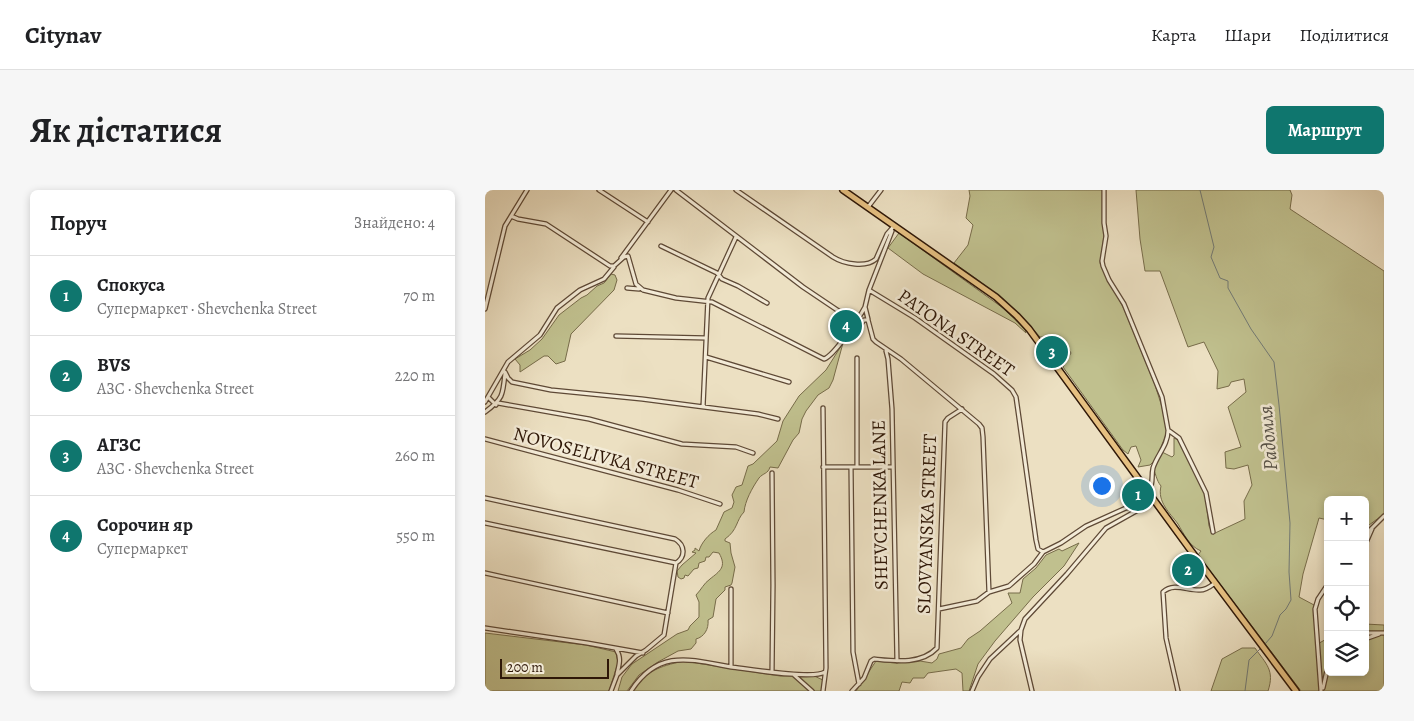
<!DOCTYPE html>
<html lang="uk">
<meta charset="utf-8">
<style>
:root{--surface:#fff;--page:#f6f6f6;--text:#202124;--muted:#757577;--line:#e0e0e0;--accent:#0f766e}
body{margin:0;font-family:Alegreya,serif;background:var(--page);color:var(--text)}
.controls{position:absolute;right:15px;bottom:15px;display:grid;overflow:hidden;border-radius:8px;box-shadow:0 2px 8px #0003}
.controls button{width:45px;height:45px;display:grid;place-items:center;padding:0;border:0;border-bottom:1px solid var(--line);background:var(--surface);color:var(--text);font:25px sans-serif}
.scale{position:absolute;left:15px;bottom:12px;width:109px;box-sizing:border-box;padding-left:5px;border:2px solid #2e1707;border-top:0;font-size:14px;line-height:18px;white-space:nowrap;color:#2e1707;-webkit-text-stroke:4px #f3ebd7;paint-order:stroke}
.you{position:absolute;left:616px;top:295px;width:18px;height:18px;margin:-12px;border:4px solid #fff;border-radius:50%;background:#1a73e8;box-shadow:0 0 0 8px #1a73e833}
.badge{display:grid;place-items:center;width:32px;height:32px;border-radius:50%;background:var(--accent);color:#fff;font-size:16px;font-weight:700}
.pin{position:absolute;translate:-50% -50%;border:2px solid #fff;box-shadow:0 1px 5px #0006}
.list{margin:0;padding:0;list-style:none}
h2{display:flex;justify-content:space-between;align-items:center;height:65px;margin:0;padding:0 20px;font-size:21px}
h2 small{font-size:16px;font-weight:400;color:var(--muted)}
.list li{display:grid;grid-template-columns:32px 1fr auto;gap:15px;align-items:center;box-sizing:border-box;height:80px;padding:0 20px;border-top:1px solid var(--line)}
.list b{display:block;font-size:19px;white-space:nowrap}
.list p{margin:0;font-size:16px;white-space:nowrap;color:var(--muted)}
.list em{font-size:16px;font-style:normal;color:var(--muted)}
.icon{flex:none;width:28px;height:28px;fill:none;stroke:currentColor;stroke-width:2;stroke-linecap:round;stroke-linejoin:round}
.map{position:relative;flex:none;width:899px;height:501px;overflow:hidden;border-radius:8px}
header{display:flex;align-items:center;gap:30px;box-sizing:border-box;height:70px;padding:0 25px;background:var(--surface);border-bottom:1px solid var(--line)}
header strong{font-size:24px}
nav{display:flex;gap:28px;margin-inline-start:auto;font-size:18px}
.intro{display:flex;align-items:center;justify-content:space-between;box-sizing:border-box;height:120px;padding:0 30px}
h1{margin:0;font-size:35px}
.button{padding:12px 22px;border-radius:8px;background:var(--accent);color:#fff;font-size:18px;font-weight:700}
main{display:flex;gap:30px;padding:0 30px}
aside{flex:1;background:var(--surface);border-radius:8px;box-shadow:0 2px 8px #0003}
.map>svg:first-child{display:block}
</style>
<header>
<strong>Citynav</strong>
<nav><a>Карта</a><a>Шари</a><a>Поділитися</a></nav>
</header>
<div class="intro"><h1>Як дістатися</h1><a class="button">Маршрут</a></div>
<main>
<aside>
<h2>Поруч<small>Знайдено: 4</small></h2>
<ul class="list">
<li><span class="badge">1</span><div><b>Спокуса</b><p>Супермаркет · Shevchenka Street</p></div><em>70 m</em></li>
<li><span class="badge">2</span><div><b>BVS</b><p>АЗС · Shevchenka Street</p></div><em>220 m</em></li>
<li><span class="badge">3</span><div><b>АГЗС</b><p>АЗС · Shevchenka Street</p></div><em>260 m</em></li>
<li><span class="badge">4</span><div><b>Сорочин яр</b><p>Супермаркет</p></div><em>550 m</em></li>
</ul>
</aside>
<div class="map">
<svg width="899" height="501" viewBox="0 0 899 501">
<rect width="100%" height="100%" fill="#ece0c2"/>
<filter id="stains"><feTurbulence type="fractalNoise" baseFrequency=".004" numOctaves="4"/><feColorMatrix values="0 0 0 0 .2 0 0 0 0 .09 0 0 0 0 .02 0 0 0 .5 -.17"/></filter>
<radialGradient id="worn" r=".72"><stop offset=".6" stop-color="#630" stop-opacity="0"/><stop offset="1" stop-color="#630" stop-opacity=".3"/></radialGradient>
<path fill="#c0c08e" stroke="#776c4a" d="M484,0H618L619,46L615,73L639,119L670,195L677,217L682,242L675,261L687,267L689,265V248L693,250L720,303L724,336L728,344L760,329L759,311L767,295L763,275L749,279L741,278L740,262L756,257L743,217L761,202L759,189L746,192L744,196L732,199L733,181L719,152L703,157L675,81H660L655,49L651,0H805L807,5L805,19L899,81V324L880,338V310H843V330L834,328L818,384L814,407L829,415L831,455L843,448V482H880V434L899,435V501H816L713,365L716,361C704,356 699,344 693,334C685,323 672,312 676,296C671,290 671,283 667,276L669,271L665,275L653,277L656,270L651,256L646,257L643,264L638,260L578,177L586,163L575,146L555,147C530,117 501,95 469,73L483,55L488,35L481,28L485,6Z
M414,43L518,118L540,139L541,143L530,133L438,84L403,58Z
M126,84L130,85L132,90L129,100L86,144L80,171L71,174L63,166H59L35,182V175L30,169L45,160L57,149L74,125L96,108L102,105L112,96L119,93Z
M358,153L348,190L344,198L333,205L321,221L317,229L314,243L308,250L293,278L285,277C283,284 278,283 274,288C267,298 260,311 259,322C251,330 253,340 240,349V351L245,353L246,363L250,377L247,393L246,395L240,397V400L231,409L228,427L223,430C224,439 219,447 211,449V453L206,459L193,461L173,472L154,485L142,501H133L137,487L147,474L192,444L203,440L205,436L214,427V412L211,405C216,400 219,393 225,389C235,381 242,377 234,363L228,362L224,367H221L220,371L214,373L213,378L209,379L203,386L200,385L199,388L196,389L193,387L192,381L197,375L211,363L207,362L210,360V358L214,361C216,353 224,344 231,340L239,322L247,318L249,312L247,305L251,297L257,295L263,276L268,274L292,251L298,231L314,206L341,180Z
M594,353L579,376L548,407L510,451L493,474L484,501H478L477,483L471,479L443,483L439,488H428L425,493L417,492L414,501H371L391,471L410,473L435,471L447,473L452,469L454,464L476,458L483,449L495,441L527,413L523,403H535L538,389L551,378L561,365L574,359L577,361Z
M0,443L101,455L131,462L133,473L124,501H0Z
M757,458H770C781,474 790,480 783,501H726L737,469Z
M198,471L295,486L327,485L338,490L337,501H147C163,480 173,477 198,471Z"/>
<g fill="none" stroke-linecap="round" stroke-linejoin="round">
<path stroke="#717975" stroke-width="1" d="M715,0L729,57L726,67L735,88L743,91V98L766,139L789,172L794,215L805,333L804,382L806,410L801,419L795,425L787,446L780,454
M760,501L764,470L777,457"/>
<defs>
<path id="minor" d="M114,0L163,32
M191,0L318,97L370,132L374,137L379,130H383L388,149L391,152L416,169L494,234L497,238L498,247L504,402
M251,0L348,67C359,74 381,78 391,69L402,44L409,36
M619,0V33L621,46L617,71L618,76L624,90L639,114L677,207L683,240L694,248L721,303L728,342
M383,17L396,0
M26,26L33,29L61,34L125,76H129L139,67L143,66L151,94L158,100L191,108L227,112L339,169C349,166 374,128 380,117
M176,56L232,83L237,89L253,96L282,113
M136,68L186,0
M142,98L154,99
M384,100L430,128L509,184L527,200L531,207L534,228L551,350L553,359L558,362
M0,119L20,36L42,0
M383,129L380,117L384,100L407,41
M131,146L221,148
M401,161L403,169L407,219L412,471
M221,167L304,192
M20,182L23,188L27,192L66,200L157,209L273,224L293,229
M4,208L11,215
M0,212L23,172L55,145L72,118L95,100L119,89L129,77
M13,213L104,229L197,254L251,257L268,263
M218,217L223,108L251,47
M338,218L341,478L338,501
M0,222C18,209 18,205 20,183
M0,249L193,300L235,314
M338,277H408
M366,277L368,462L374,494
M372,277V168
M287,283L288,395L287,482
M663,301C669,294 666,287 668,278C672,265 683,255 683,241
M0,308L190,349C200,355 201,367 191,373
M0,333L191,373
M880,345L899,326
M880,355L887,339
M0,383L183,423
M454,419L492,411L504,402L524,396L549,374L558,362L576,353L601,336L641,318L660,314
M0,438L102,453L158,463
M880,443H899
M880,449L894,444
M131,459C137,468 134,475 132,484
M246,477C263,479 328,490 340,482
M309,485L327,501
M838,498L843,476
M126,501L132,485L151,466L161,460L179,445L191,373
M146,501C173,459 204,469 246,477V399
M367,501L379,488L386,471L389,469C409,471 436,475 452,458L460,232L463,228L477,219
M487,501L493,487L505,469L536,440
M547,501L535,450L536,440L540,429L582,384L621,338L669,311
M693,501L681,448L678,402C689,392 703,401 715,400C721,400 726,396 730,393
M836,501L830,419L833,409L843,394"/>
<path id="primary" d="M358,0L511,107L532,126L544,139L704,358L811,501"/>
</defs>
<use href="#minor" stroke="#5e4936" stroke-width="5.5"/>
<use href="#primary" stroke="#2e1707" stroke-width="8"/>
<use href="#minor" stroke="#f3ebd7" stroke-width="3"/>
<use href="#primary" stroke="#e6c081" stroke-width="5"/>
</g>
<g text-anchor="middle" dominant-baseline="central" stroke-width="5" stroke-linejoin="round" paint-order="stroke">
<g font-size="19" fill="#2e1707" stroke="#f3ebd7">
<text transform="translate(471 143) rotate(35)">PATONA STREET</text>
<text transform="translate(121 268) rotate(15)">NOVOSELIVKA STREET</text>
<text transform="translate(395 315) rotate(-91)">SHEVCHENKA LANE</text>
<text transform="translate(442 334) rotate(-88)">SLOVYANSKA STREET</text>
</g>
<g font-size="20" font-style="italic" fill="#555047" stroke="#f3ebd7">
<text transform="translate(783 248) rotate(-95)">Радомля</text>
</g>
</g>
<rect width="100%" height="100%" filter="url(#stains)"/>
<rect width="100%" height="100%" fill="url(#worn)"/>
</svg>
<div class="controls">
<button>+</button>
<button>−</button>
<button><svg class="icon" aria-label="locate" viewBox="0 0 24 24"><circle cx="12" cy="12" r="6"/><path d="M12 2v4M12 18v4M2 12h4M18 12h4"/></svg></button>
<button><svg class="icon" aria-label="layers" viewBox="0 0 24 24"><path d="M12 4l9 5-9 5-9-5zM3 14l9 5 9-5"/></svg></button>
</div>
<div class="scale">200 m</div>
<div class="you"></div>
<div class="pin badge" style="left:653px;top:305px">1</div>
<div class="pin badge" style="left:703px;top:380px">2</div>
<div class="pin badge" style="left:567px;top:162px">3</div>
<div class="pin badge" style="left:361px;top:136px">4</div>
</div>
</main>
